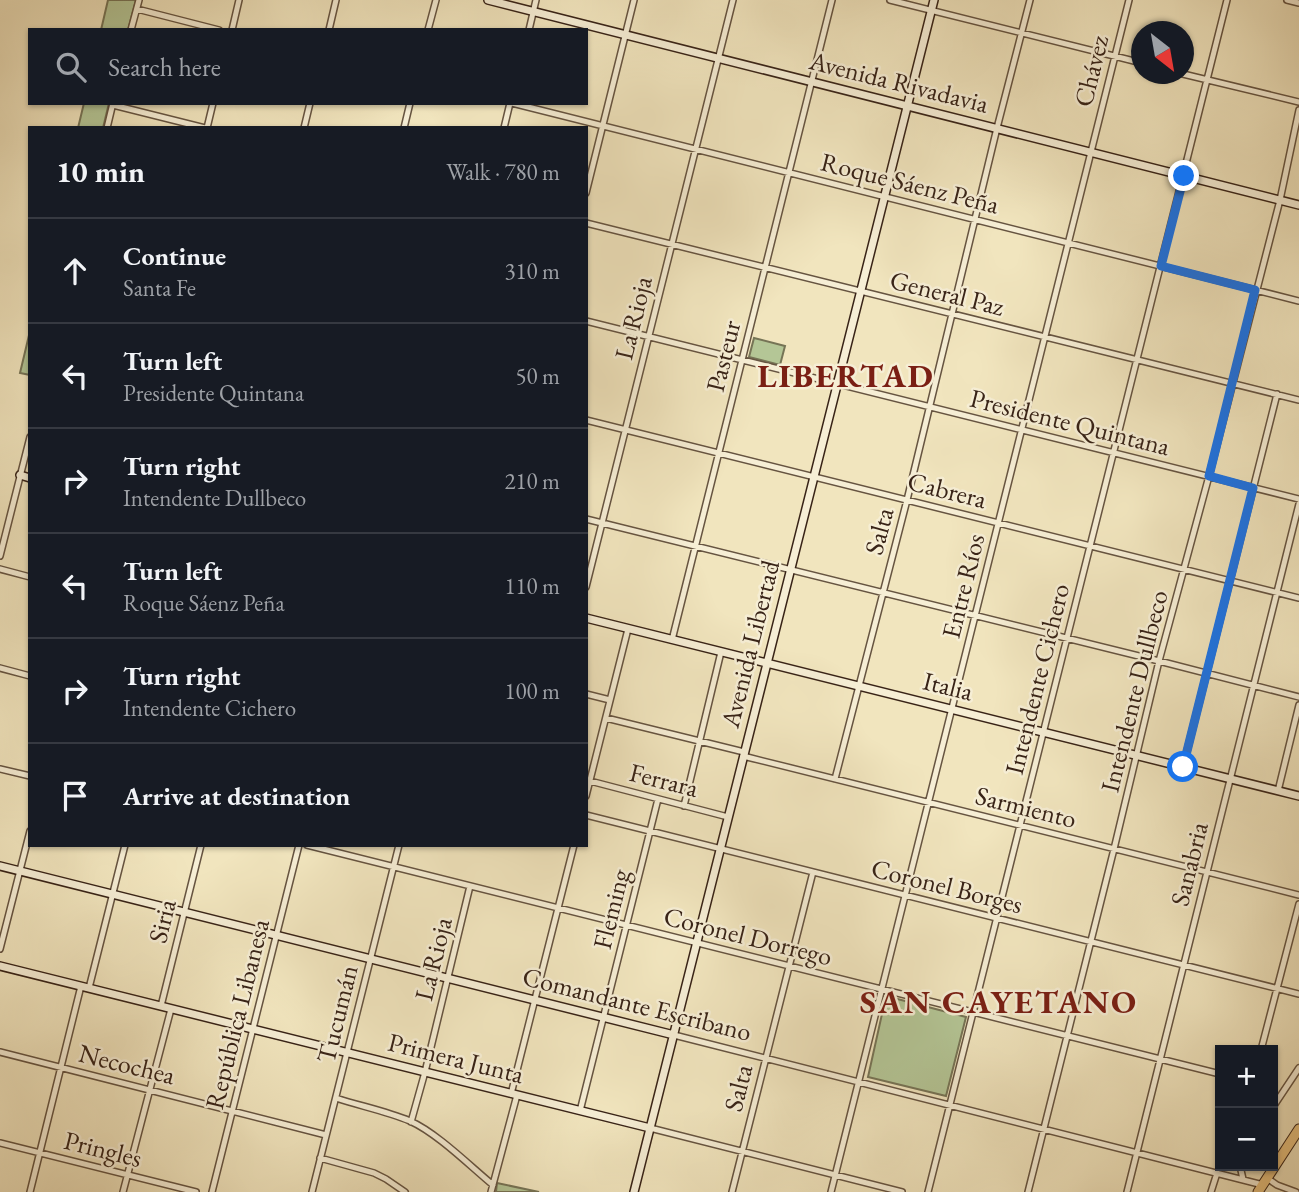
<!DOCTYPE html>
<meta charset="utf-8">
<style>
:root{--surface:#171b24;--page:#20242c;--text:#f1f3f6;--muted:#9ea1a6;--line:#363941}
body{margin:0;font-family:"EB Garamond",serif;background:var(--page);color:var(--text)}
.controls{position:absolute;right:21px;bottom:21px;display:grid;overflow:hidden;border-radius:0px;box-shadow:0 2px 5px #0004}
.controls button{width:63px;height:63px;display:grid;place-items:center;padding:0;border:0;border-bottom:2px solid var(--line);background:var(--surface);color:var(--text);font:35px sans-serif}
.compass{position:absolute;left:1131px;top:21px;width:63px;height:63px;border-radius:50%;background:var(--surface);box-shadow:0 2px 5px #0004;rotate:149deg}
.stop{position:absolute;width:21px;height:21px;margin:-16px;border:5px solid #1a73e8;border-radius:50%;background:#fff}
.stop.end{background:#1a73e8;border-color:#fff;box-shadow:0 2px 7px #0008}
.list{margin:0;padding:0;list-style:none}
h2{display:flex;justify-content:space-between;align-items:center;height:91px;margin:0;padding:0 28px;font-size:30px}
h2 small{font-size:23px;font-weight:400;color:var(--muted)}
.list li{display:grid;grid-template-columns:46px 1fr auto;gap:21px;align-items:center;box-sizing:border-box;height:105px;padding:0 28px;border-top:2px solid var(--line)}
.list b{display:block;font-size:26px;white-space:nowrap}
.list p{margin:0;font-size:23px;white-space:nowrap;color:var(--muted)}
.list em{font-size:23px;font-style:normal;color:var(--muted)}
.icon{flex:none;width:38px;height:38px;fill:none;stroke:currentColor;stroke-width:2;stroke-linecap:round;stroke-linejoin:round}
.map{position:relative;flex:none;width:1299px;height:1192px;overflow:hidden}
.search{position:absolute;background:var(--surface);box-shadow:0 2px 5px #0004;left:28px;top:28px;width:560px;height:77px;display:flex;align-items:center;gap:18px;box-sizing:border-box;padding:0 24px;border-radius:0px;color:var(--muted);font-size:26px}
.panel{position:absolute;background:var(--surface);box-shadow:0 2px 5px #0004;left:28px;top:126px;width:560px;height:721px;border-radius:0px}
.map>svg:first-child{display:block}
</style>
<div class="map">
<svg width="1299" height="1192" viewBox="0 0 1299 1192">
<rect width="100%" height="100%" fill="#f1e5be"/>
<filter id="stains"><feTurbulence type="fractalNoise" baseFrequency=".00286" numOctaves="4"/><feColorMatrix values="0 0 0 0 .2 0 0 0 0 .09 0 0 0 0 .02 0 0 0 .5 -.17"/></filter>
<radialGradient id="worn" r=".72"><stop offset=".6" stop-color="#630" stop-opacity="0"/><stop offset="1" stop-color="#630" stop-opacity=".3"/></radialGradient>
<path fill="#b4c696" stroke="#767456" stroke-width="2" d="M108,0H136L128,30H101Z
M84,103H109L103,128H78Z
M30,331V375L20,373Z
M754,338L785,346L780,365L749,357Z
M886,996L966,1017L946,1096L868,1077Z
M497,1183L539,1192H496Z"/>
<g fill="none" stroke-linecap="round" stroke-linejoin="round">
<defs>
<path id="street" d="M890,0L1142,63
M1287,0L1299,3
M137,9L219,30
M131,30L139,0
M232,30L239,0
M329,30L336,0
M428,30L436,0
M529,30L536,0
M1183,74L1299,102
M512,103L1299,301
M113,105L205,128
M107,128L113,103
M207,128L213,103
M304,128L310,103
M404,128L410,103
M504,128L510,103
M586,193L634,0
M586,223L1299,400
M586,321L1299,499
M586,420L1299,598
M586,519L1159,661L1299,697
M0,556L30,437
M0,569L30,577
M586,587L733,0
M672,640L832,0
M0,668L30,676
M586,694L610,700
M606,718L744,752
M743,756L1299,895
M1183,767L1277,394
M0,769L30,776
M835,779L907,500L997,128L1030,0
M590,781L728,817
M1278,791L1299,705
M586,796L628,629
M684,806L721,652
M586,815L1299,994
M307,845L1220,1074
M0,949L30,831
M89,988L125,845
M161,1006L201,845
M674,1035L1263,1185
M1261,1050L1299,904
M0,1052L326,1135
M511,1094L574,845
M336,1098C360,1106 386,1111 410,1121C437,1133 470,1166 493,1185
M1273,1107L1299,1068
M580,1111L658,799
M411,1122L425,1072L470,886
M650,1128L902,1192
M0,1143L196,1192
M320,1158L374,1173L386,1179L405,1192
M1240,1166L1243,1179
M1267,1178L1277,1185L1296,1192
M30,1192L81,986
M123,1192L171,1009
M212,1192L299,845
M312,1192L399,845
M491,1192L517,1095
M732,1192L813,872
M831,1192L1129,0
M928,1192L1227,0
M1028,1192L1114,849L1159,661L1209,476L1280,200L1299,110
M1127,1192L1299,504
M1211,1192L1217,1173"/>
<path id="secondary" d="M488,0L1299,205
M20,475L30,478
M586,618L1299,796
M0,866L674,1035
M0,966L650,1128
M634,1192L934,0"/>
<path id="highway" d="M1258,1192L1299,1129"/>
</defs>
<use href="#street" stroke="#665441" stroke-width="8"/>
<use href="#secondary" stroke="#382317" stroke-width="10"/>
<use href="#highway" stroke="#382317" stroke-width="11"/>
<use href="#street" stroke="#f6eed5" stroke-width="5"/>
<use href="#secondary" stroke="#f6eed5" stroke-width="7"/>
<use href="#highway" stroke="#e8c27f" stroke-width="9"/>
</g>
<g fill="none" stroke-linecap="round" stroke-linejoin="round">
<path stroke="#1a73e8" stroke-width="9" d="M1183,767L1253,488L1209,476L1255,290L1161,266L1184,176"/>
</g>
<g text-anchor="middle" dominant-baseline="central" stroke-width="5" stroke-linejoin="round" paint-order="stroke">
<g font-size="26" fill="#382317" stroke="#f6eed5">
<text transform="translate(1091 71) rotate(-76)">Chávez</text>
<text transform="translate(899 82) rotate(14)">Avenida Rivadavia</text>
<text transform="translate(910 183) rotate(14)">Roque Sáenz Peña</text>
<text transform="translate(947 293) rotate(14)">General Paz</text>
<text transform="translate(633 318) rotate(-76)">La Rioja</text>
<text transform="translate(723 356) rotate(-76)">Pasteur</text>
<text transform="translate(1070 422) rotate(14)">Presidente Quintana</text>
<text transform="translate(947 490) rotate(14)">Cabrera</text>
<text transform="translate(879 531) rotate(-75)">Salta</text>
<text transform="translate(963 586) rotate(-76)">Entre Ríos</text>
<text transform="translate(750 644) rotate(-76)">Avenida Libertad</text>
<text transform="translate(1037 679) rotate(-76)">Intendente Cichero</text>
<text transform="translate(948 686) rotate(14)">Italia</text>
<text transform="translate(1134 691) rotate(-76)">Intendente Dullbeco</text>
<text transform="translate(664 780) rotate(14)">Ferrara</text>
<text transform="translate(1026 807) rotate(14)">Sarmiento</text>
<text transform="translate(1189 864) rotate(-76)">Sanabria</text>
<text transform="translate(947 886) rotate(14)">Coronel Borges</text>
<text transform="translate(611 909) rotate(-76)">Fleming</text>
<text transform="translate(162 921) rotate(-76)">Siria</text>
<text transform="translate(748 936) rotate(14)">Coronel Dorrego</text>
<text transform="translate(433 959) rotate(-76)">La Rioja</text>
<text transform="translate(637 1004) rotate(14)">Comandante Escribano</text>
<text transform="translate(237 1014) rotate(-76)">República Libanesa</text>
<text transform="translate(337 1014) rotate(-76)">Tucumán</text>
<text transform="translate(456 1058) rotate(14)">Primera Junta</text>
<text transform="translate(127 1064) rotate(14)">Necochea</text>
<text transform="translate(738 1088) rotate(-76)">Salta</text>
<text transform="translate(103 1149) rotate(14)">Pringles</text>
</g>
<g font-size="33" font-weight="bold" letter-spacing="2" fill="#7a1f14" stroke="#f6eed5">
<text x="846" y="375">LIBERTAD</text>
<text x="999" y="1001">SAN CAYETANO</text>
</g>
</g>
<rect width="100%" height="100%" filter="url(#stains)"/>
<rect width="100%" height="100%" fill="url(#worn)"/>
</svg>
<div class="controls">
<button>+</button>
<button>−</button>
</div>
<svg class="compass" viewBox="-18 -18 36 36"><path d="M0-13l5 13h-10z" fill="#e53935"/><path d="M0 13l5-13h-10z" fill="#9ea1a6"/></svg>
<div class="stop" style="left:1183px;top:767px"></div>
<div class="stop end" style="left:1184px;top:176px"></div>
<div class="search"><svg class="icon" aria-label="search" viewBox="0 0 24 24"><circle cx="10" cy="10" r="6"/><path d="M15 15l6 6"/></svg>Search here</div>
<section class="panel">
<h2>10 min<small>Walk · 780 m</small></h2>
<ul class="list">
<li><svg class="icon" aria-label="ahead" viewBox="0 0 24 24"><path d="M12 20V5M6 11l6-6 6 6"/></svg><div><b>Continue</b><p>Santa Fe</p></div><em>310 m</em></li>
<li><svg class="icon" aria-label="left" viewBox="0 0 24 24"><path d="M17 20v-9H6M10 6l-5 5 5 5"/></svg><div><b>Turn left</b><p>Presidente Quintana</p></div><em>50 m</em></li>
<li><svg class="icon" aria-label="right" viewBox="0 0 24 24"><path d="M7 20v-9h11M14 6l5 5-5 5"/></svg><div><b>Turn right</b><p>Intendente Dullbeco</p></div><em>210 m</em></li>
<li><svg class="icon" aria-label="left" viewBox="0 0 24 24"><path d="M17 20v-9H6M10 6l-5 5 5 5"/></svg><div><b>Turn left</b><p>Roque Sáenz Peña</p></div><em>110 m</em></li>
<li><svg class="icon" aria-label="right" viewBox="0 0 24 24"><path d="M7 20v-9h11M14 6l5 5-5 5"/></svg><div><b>Turn right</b><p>Intendente Cichero</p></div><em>100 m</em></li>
<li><svg class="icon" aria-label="arrive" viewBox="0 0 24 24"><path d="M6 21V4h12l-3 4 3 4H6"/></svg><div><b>Arrive at destination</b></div></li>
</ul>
</section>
</div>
